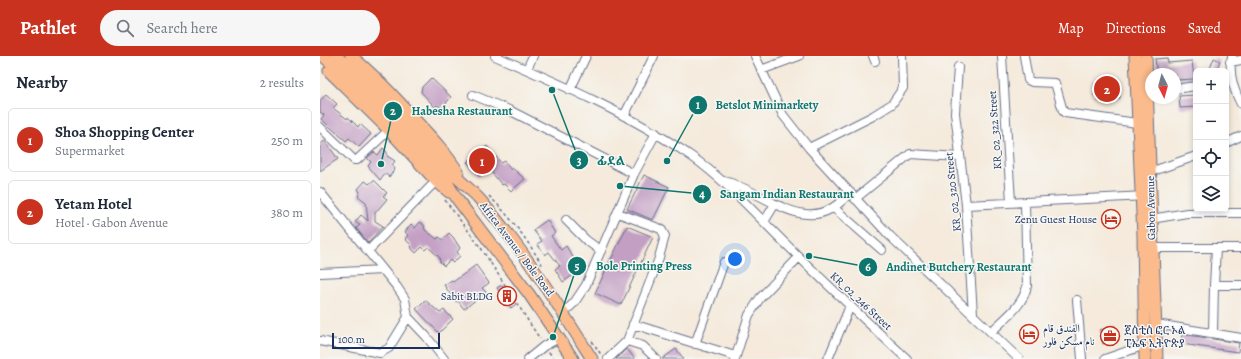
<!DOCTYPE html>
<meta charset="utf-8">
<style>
:root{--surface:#fff;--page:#f6f6f7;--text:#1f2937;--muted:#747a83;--line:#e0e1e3;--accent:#c8321e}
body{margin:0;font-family:Alegreya,Amiri,"Noto Serif Ethiopic",serif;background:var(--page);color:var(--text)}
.controls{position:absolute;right:12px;top:12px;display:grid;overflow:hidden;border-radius:6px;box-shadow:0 2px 6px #0003}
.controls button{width:36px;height:36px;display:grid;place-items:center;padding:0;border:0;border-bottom:1px solid var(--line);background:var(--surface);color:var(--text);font:20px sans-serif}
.compass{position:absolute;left:825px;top:12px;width:36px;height:36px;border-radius:50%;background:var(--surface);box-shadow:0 2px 6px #0003;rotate:174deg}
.scale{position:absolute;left:12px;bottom:10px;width:108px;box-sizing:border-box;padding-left:4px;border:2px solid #1b2f5e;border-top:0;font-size:11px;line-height:14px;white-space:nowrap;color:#1b2f5e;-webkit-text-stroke:3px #f6f6f2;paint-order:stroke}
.you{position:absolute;left:415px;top:203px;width:14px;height:14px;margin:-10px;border:3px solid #fff;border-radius:50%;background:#1a73e8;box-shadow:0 0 0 6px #1a73e833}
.badge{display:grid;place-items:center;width:26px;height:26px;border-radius:50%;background:var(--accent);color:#fff;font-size:13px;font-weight:700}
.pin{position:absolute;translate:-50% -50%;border:2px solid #fff;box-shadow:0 1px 4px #0006}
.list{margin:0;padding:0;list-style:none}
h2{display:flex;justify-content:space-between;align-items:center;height:52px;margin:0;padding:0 16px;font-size:17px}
h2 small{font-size:13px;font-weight:400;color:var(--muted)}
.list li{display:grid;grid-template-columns:26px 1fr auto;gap:12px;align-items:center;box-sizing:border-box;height:64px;margin:0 8px 8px;padding:0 8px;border:1px solid var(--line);border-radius:6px}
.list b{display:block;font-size:15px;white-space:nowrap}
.list p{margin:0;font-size:13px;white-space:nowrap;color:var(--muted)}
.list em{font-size:13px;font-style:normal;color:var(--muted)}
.icon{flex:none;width:22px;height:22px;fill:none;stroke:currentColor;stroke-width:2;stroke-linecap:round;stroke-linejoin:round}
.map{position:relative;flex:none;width:921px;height:303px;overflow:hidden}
header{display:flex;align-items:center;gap:24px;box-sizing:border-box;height:56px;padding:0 20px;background:var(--accent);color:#fff}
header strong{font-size:19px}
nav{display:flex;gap:22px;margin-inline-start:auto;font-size:14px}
.search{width:280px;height:36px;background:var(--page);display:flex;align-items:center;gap:10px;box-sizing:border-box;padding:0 14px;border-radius:22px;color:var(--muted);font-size:15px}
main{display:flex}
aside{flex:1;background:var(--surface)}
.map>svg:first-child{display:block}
</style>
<header>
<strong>Pathlet</strong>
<div class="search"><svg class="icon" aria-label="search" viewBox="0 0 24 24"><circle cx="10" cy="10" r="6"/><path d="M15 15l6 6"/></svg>Search here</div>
<nav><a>Map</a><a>Directions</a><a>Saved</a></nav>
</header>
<main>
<aside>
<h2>Nearby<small>2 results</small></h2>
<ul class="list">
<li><span class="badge">1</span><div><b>Shoa Shopping Center</b><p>Supermarket</p></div><em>250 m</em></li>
<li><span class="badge">2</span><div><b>Yetam Hotel</b><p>Hotel · Gabon Avenue</p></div><em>380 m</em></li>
</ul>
</aside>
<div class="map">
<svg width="921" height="303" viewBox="0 0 921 303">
<rect width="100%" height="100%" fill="#f6f6f2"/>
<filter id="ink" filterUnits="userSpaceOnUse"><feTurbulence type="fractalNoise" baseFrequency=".025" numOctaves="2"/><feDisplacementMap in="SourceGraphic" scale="8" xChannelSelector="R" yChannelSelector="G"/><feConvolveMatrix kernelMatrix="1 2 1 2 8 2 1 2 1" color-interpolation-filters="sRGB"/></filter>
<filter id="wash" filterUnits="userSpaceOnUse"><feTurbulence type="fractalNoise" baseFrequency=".012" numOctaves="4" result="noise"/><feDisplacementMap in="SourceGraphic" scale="16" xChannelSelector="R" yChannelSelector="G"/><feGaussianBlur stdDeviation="0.9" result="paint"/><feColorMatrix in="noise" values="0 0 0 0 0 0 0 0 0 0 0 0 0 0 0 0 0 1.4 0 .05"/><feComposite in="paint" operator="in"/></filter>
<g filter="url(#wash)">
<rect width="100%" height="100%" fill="#f5eadb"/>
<g id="blocks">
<path fill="#c39fc4" d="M847,2L848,7L872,5L874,23L856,24V18H837L835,3Z
M894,2L900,5L896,15H889Z
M111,22L131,41L122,52L117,49L115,51L101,36L102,31Z
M775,27L795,29L799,31L800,42L774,40Z
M6,38L17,48L13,52L27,63L28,61L38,71L40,68L51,78L39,91L29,82L26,85L1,63L4,59L0,56V45Z
M875,39L876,51L860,52L859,40Z
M5,85L18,103L0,115V88Z
M167,90L181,107L184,105L191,114L192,112L205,123L191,135L184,128L182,129L168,112L159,120L147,106Z
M63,92L67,96V100L75,105L72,109L75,113L69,121L65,117L60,124L48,110L51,106L47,102L54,96L58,99Z
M324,119L349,131L333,164L307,153Z
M54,124L67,137L63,140L67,143L55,157V165L63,170L48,187L36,172L40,169L35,166L41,159L48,165L46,146L38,140L40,136L38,133L45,125L49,128Z
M227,164L235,177L231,180L241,194L246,190L254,203L250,206L256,217L243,226L235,213L240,210L229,196L225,199L217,188L222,185L213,174Z
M100,166L104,169L105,174L117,183L119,181L123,184L129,177L133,181L140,192L137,196L140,200L133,207L130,204L124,210L120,206L119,201L108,191L105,194L102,191L96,197L92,193L91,189L85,183L88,179L85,176L91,168L95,172Z
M307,170L333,181L301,249L275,237Z
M156,209L169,227L162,232L166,236L144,253L138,245L136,246L124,229L132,224L133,226Z
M182,229L196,248L191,252L177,232Z
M105,244L120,257L124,254L133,263L119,277L96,253Z
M795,271L798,285L783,288L780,274Z
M862,278L919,287L918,296L861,288Z
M307,293L315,303H296L305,294Z
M356,293L364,303H342Z"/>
</g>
</g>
<g filter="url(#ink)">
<use href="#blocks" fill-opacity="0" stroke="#67708a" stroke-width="1"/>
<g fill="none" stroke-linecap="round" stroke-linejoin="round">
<defs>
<path id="minor" d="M175,0C241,28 313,60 371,100C408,126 437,160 469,191C507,229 547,266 587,303
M435,0L463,59L489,92L570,180L699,303
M553,0L555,5
M682,0L691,146
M704,0L708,24L712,26L735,27L743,55L745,57L817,67
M912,0C908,17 913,33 921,48
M910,6L921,4
M638,11L635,57L646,149L653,258
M207,13L213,0
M441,14L479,0
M855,33L876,30
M250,34L266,0
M153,39L189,54L314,118
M304,60L334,0
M0,71L34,104H37L69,74
M906,87L921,80
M489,92L553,60L572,48L583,32L582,0
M830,116L876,100
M404,125C449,136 489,187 530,136
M0,136L77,231L85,243L88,261L106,280L124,303
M535,143L590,98L640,101
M646,149L826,140
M514,152L562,194
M831,163L867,157H921
M246,164L266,184L281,195
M444,166L455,148
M832,192H921
M48,195L116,125
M0,217L63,214
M894,229L896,192
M757,244L762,303
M243,257L254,247L266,229L314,118L336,77
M313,268L415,300
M836,268L921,282
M671,276C685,262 703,250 707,230L705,147
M893,277L894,229H921
M0,285L60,297L69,292L88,261
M307,285L323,290L336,303
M375,288L404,206
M208,303L224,290L239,282
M288,303L307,285L338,205L345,180L341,173L298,157
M415,303L429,259L440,242L479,201
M508,303L530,250
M785,303L825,289"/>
<path id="major" d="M3,0L32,25L118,111L137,143L209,238L253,303
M16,0C54,31 87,67 119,103C132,119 149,131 162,146C204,194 238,249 272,303
M31,0C56,20 78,44 99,68C113,83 127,98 138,116
M815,0L823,180L825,303
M826,0L837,303
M9,15L69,74L116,125L129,136"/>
</defs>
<use href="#minor" stroke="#67708a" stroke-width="10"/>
<use href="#major" stroke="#67708a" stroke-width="13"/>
<path stroke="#67708a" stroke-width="1.5" stroke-dasharray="3 3" stroke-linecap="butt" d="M169,140C191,161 207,184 223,210
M125,144L161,192L220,283
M272,285L282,300
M229,296L234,303"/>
<use href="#minor" stroke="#fff" stroke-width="8"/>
<use href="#major" stroke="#fbbb8c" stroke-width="11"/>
</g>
</g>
<defs>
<symbol id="hotel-ring" viewBox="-11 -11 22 22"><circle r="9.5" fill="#f6f6f2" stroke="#c8321e" stroke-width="1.5"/><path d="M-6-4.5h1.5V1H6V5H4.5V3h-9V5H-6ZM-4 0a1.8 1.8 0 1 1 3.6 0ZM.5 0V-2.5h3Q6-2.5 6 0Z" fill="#c8321e"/></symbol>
<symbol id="building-ring" viewBox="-11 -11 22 22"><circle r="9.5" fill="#f6f6f2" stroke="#c8321e" stroke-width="1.5"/><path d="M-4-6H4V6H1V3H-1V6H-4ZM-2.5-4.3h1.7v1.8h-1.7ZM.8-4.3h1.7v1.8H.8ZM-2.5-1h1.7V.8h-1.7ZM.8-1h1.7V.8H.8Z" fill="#c8321e"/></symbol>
<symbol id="office-ring" viewBox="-11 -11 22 22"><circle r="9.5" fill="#f6f6f2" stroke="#c8321e" stroke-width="1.5"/><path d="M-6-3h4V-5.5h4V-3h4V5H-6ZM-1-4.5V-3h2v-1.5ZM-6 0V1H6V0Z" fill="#c8321e"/></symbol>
</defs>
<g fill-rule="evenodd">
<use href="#hotel-ring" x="780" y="152" width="22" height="22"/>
<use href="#building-ring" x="176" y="229" width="22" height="22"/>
<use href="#hotel-ring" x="698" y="267" width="22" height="22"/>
<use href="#office-ring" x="779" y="269" width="22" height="22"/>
</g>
<g text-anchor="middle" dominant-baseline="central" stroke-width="3" stroke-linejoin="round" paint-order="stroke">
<g font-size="11" fill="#1b2f5e" stroke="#f6f6f2">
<text transform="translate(675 74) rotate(-94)">KR_02_322 Street</text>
<text transform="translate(633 136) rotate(-96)">KR_02_320 Street</text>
<text transform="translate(831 152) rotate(-91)">Gabon Avenue</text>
<text transform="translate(197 193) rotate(53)">Africa Avenue / Bole Road</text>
<text transform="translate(541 245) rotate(43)">KR_02_246 Street</text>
</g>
<g font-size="11" fill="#1b2f5e" stroke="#f6f6f2" text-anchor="end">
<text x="777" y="163">Zenu Guest House</text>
<text x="173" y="240">Sabit BLDG</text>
<text x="723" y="272" text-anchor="start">الفندق قام<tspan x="723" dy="13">نام مسكن فلور</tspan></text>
<text x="804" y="274" text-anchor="start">ጀስቲስ ፎር ኦል<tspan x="804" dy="13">ፒኤፍ ኢትዮጵያ</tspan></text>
</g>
</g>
<path fill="none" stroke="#0f766e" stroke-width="1.5" d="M347 105L378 49M61 108L73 55M232 34L259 104M300 130L382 138M233 281L257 210M489 200L548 211"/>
<g fill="#0f766e" stroke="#f6f6f2" stroke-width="1.5">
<circle cx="347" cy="105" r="4"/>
<circle cx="61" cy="108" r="4"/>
<circle cx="232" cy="34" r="4"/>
<circle cx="300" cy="130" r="4"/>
<circle cx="233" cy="281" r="4"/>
<circle cx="489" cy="200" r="4"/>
<circle cx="378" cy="49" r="10"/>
<circle cx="73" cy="55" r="10"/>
<circle cx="259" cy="104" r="10"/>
<circle cx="382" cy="138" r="10"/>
<circle cx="257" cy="210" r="10"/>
<circle cx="548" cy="211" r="10"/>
</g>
<g font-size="12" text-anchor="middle" font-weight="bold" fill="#fff">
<text x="378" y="53">1</text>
<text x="73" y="59">2</text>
<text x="259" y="109">3</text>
<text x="382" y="142">4</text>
<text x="257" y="214">5</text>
<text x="548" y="215">6</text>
</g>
<g font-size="12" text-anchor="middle" font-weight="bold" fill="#0f766e" stroke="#f6f6f2" stroke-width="3" stroke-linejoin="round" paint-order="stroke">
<text x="447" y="53">Betslot Minimarkety</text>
<text x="142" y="59">Habesha Restaurant</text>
<text x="291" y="109">ፊደል</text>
<text x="467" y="142">Sangam Indian Restaurant</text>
<text x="324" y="214">Bole Printing Press</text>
<text x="639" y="215">Andinet Butchery Restaurant</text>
</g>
</svg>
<div class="controls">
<button>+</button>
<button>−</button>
<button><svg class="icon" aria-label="locate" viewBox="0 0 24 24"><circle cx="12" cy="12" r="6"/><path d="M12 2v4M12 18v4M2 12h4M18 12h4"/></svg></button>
<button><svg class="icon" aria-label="layers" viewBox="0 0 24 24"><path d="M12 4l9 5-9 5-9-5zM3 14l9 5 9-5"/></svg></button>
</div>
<svg class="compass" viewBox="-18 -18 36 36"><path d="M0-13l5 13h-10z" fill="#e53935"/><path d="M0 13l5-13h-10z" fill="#747a83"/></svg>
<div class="scale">100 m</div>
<div class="you"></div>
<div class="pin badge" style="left:162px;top:105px">1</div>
<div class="pin badge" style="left:787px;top:33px">2</div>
</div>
</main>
